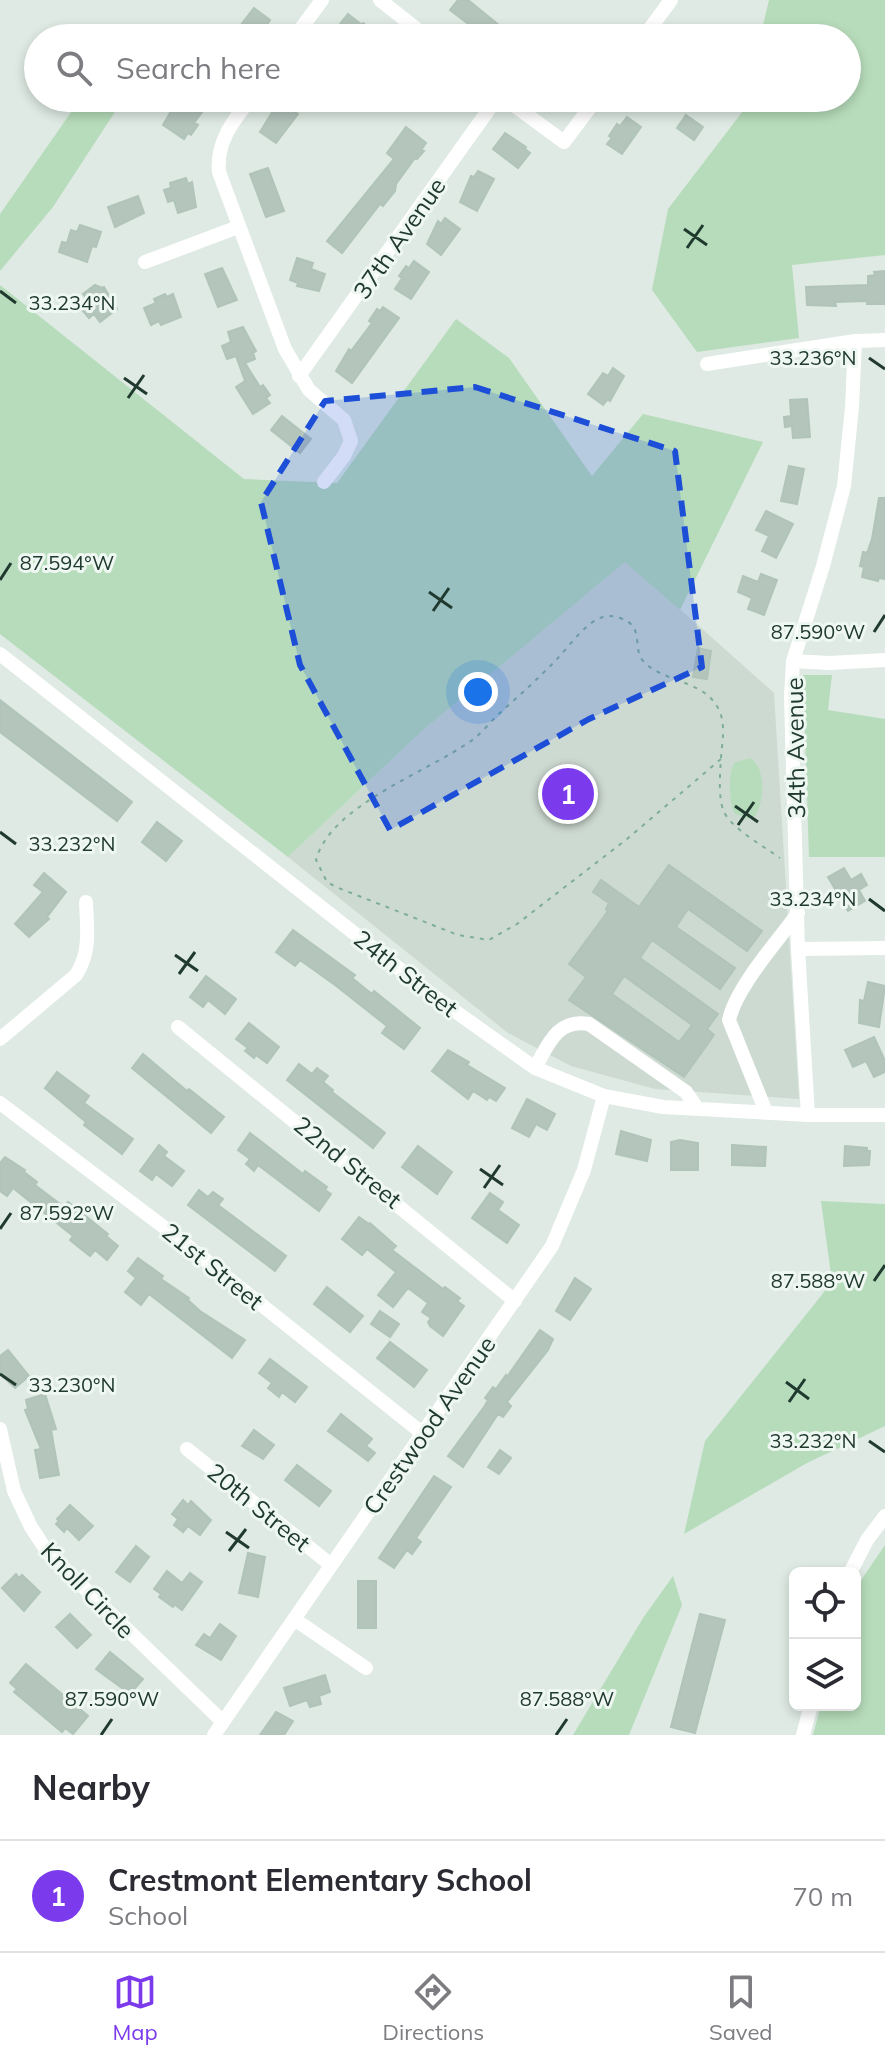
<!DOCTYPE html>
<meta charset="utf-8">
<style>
:root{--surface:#fff;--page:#f7f7f7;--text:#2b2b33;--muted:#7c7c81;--line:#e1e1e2;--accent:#7c3aed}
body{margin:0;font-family:Mulish,sans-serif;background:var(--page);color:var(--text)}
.controls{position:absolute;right:24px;bottom:24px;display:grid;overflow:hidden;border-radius:12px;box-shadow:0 4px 12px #0003}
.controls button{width:72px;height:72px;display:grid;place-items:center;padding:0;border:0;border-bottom:2px solid var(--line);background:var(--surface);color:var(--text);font:40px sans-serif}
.you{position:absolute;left:478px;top:692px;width:28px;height:28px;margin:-20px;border:6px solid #fff;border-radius:50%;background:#1a73e8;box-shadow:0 0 0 12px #1a73e833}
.badge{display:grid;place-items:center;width:52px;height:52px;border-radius:50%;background:var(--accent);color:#fff;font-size:26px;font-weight:700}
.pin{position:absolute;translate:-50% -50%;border:4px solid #fff;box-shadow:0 2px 8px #0006}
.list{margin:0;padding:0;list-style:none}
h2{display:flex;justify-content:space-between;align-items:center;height:104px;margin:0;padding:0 32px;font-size:34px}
h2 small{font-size:26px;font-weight:400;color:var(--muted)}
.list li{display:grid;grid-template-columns:52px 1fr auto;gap:24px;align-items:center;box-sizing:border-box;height:112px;padding:0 32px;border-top:2px solid var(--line)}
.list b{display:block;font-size:30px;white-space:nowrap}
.list p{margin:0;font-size:26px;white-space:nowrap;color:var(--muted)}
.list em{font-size:26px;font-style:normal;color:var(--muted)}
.icon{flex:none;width:44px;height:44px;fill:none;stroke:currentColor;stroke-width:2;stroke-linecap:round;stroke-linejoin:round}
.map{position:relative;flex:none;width:885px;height:1735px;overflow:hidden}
.search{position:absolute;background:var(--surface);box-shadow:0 4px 12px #0003;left:24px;right:24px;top:24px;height:88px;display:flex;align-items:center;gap:20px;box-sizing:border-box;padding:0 28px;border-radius:44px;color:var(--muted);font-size:30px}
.sheet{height:216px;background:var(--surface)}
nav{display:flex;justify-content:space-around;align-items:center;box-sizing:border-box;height:112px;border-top:2px solid var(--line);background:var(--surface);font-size:22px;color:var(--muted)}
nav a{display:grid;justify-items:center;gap:4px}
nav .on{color:var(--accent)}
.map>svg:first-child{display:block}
</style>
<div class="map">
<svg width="885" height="1735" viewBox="0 0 885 1735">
<rect width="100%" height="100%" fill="#deeae3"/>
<path fill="#cddad2" d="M626,561L774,693L799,1099L655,1089L571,1066L508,1033L288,857L422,731Z"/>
<path fill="#b7dcbb" d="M769,0H885V255L792,265L799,338L697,352L652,290L668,209L743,111L746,98H847V38H760Z
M81,98H124L53,207L0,271V214Z
M0,285L244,479L337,483L456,319L509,358L592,476L643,414L763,442L680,610L625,562L422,731L288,857L0,634Z
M803,675H832L828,710L885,719V857H809Z
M750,758C766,767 765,801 755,816L747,819L734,813C729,799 728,776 734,763Z
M821,1201L885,1204V1426L807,1463L684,1534L705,1441L832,1282Z
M885,1545V1735H813L821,1705H855V1589Z
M673,1576L682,1605L629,1735H573L643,1618Z"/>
<path fill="#b4c5bc" stroke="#b1c4b9" stroke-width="2" fill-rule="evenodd" d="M458,0H468L515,38H487L450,10Z
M254,8L270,20L259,38H231Z
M348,14L362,25L363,23L382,38H347L336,29Z
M188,103L202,112L194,123L198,125L191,135L188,133L184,139L163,125L173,108L181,113Z
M282,103L298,114L276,143L260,132L276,106L278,108Z
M686,115L703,127L694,140L677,128Z
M627,117L641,127L622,154L607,144L612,138L609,136L617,124L620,126Z
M406,127L426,143L421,150L424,151L417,159L415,158L396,184L395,191L383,206L380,204L342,253L327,241L394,159L387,153Z
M505,133L526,147L525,149L530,153L518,168L493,149Z
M268,168L284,211L266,217L250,174Z
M478,171L494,179L477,211L460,202L471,176L474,177Z
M186,178L188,184L192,182L196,207L178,213L174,200L168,202L164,190L171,188L170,183Z
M138,196L144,213L115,227L108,207Z
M445,218L460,229L441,255L427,244L438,221L441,224Z
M80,225L101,232L96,247L92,246L87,262L59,252L62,242L67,243L71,230L77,232Z
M297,258L313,263L311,269L325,274L319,291L297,286L298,283L290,280Z
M414,261L429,272L411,299L395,289L402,278L399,276L406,266L409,268Z
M222,268L237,300L218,307L205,274Z
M885,271V304H867V301L835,302L836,306L807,305L806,287L868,285V276L875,275L874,272Z
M95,285L102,288L104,287L117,309L100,322L94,314L89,318L79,306L87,299L83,294Z
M165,294L167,297L173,294L181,317L161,325L159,321L151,325L144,308L156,303L154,299Z
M383,307L399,318L352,383L336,371L349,349L351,351L372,323L369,321L377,309L380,311Z
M243,327L256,351L253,353L255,359L245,363L260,387L263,385L270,395L266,398L270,403L253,414L236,387L245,381L236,356L227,359L222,346L231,342L228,332Z
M613,368L624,376L610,401L608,399L603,405L588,394L603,373L608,376Z
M807,399L810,437L793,438L792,426L785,427L784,417L791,416L790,400Z
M282,416L311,439L300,453L271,430Z
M789,466L804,469L797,504L781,501Z
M879,498H885V579L879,578L878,581L862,577L864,567L860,566L863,552L867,553L872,539Z
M766,511L793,524L776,558L762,551L769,536L756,530Z
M761,574L777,580L764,615L748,609L752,598L738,592L743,576L758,582Z
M698,648L711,651L707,679L693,677Z
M0,700L132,802L117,821L0,732Z
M157,822L182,841L166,861L142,842Z
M669,865L762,931L747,951L688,909L676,927L735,968L720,989L652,940L640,958L718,1014L707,1029L714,1035L684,1077L569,1000L586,977L569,964L608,911L606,909L609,903L593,892L601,880L639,907ZM624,976L692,1025L679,1042L612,994Z
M844,868L851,880L861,874L867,885L859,890L865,901L848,911L828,877Z
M44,873L66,892L47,917L49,919L29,937L15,924L43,892L34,885Z
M293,930L355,975L352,978L372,994L374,991L420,1028L404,1049L382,1033L387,1026L335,985L300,960L295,966L276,952Z
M206,976L236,999L225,1014L208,1000L203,1007L190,997Z
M868,982L885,986L879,1027L859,1023L860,1000L864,1001Z
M249,1023L279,1047L267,1063L256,1055L254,1058L245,1051L248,1048L236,1039Z
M874,1037L885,1061V1072L874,1077L866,1061L853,1067L845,1050Z
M448,1050L469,1062L467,1065L505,1088L496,1101L489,1097L487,1100L473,1091L468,1099L432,1071Z
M143,1054L187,1091L189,1089L224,1117L211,1133L132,1068Z
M299,1064L312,1074L317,1068L328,1076L323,1082L333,1090L332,1092L385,1133L373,1148L287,1080Z
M57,1072L89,1096L84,1103L133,1139L122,1154L84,1125L86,1122L45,1088Z
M527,1099L555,1114L547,1130L536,1124L529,1137L512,1128Z
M621,1131L651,1140L647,1161L616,1154Z
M250,1133L303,1174L305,1171L327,1187L325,1190L331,1194L319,1211L258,1165L254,1171L246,1164L250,1159L238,1150Z
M680,1140L698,1143V1170H671V1142Z
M159,1145L167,1152L164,1156L184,1171L172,1186L156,1174L152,1180L140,1171Z
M732,1145L766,1147L765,1166L732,1165Z
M418,1146L452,1172L437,1194L402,1167Z
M845,1146L867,1148V1151H870L869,1165L844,1166Z
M5,1157L25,1170L24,1172L37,1182L35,1185L64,1207L68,1202L108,1234L106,1236L118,1246L107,1260L95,1250L90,1256L70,1240L73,1236L13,1188L7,1196L0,1191V1163Z
M199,1190L208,1197L213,1192L223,1199L218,1205L286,1256L275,1271L188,1205Z
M490,1193L503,1202L498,1210L519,1225L507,1243L472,1218Z
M359,1217L369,1224L370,1223L396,1246L392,1250L443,1289L445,1287L460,1298L457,1301L464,1306L443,1336L430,1326L428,1322L431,1318L422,1312L428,1303L408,1288L393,1307L378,1295L396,1272L367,1249L362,1255L342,1239Z
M138,1258L163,1276L161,1279L189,1298L188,1300L200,1311L245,1340L232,1358L149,1294L141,1305L125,1292L136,1278L128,1271Z
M575,1278L591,1289L570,1320L556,1311Z
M327,1287L363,1316L350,1332L314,1304Z
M380,1311L399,1324L390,1337L371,1324Z
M540,1330L553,1339L548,1350L507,1402L511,1406L503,1417L498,1414L463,1467L448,1456L484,1407L488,1400L485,1398L493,1387L496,1389L506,1375L507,1377Z
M390,1342L427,1370L414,1387L377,1358Z
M8,1350L29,1376L15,1388L0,1374V1356Z
M270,1359L307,1387L295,1402L282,1392L279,1397L268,1388L272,1383L259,1373Z
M45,1394L56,1429L51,1430L59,1475L40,1478L35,1450L41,1449L25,1410L28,1409L26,1400Z
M341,1414L372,1439L366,1446L375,1453L368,1461L328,1431Z
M254,1430L274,1445L263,1459L242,1446Z
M500,1450L511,1458L499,1474L488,1467Z
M297,1465L331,1491L319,1506L285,1480Z
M434,1476L451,1487L416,1538L421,1542L412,1554L407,1550L394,1568L379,1558Z
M183,1500L188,1505L191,1501L211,1520L200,1535L188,1526L183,1532L174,1525L178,1519L172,1514Z
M70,1505L93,1526L79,1540L67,1528L64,1532L56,1524L59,1521L57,1519Z
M136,1546L149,1557L130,1582L116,1572Z
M248,1553L265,1557L258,1597L239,1593Z
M167,1571L182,1583L190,1573L202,1582L182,1610L174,1604L173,1607L159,1597L161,1594L154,1589Z
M16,1574L19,1578L22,1575L40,1592L24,1611L2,1588Z
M358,1581H376V1628H358Z
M70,1614L91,1635L77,1648L56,1627Z
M700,1614L725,1620L695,1733L671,1727Z
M220,1624L236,1636L221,1660L196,1645L204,1634L210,1638Z
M110,1652L143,1679L130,1694L96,1669Z
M26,1664L88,1716L73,1734L65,1728L62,1732L14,1692L17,1689L10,1683Z
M325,1675L330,1692L319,1696L321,1704L310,1707L307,1700L290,1706L284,1688Z
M276,1712L293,1721L284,1735H260Z"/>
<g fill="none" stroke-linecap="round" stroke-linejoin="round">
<path stroke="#7fae98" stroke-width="2" stroke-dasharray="4 6" stroke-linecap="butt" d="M721,759L627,839L517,924L489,940L458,935L336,887L327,882L316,860C330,806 427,772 471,741C482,733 491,721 501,712C521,694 540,677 558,658C570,645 586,622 603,617C609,615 614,616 620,618C646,626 631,649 644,662C665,683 705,680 719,710C726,725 722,742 721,758C720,773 718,799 724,812C732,829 765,847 780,858"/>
<path stroke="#fff" stroke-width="14" d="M380,0L428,38
M294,38L322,0
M643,38L671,0
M251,98C233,121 216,142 219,172L285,349L309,390L344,420L351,441L344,456L324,482
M504,98L564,142L597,98
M145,262L238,227
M707,364L855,341L885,340
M299,376L497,98
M0,654L435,997L535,1068L604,1096L663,1107L808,1115H885
M793,661L829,663L885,660
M798,949L885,948
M178,1027L515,1301
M0,1039L76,975C91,952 87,929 86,902
M535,1068C548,1045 557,1018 589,1024L686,1092L697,1108
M0,1103L169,1231L422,1433
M766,1112L729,1020C736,987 778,941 798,913
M808,1115L798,949L791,697L793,661L823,566L844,486L852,407L855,341
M0,1429L14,1491L31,1527L48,1553L223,1722
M187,1449L331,1565
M850,1573L867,1540L885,1516
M294,1619L366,1668
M214,1735L552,1246L584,1170L604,1096
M803,1735L811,1705"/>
</g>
<path fill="#1d4ed8" fill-opacity="0.2" stroke="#1d4ed8" stroke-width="6" stroke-dasharray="16 10" stroke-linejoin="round" d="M475,387L675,451L702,667L589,719L390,830L300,665L261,502L325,401Z"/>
<path fill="none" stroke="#203a2f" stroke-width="3" d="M684,229L707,245M687,248L703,225M0,291L16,303M869,358L885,369M124,378L147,394M128,398L144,375M0,580L11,563M429,592L452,608M433,611L449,588M874,632L885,615M735,806L758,822M738,825L754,802M0,832L16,844M869,899L885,911M175,955L198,971M179,974L195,952M480,1169L503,1185M484,1188L500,1165M0,1229L11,1213M874,1281L885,1265M0,1374L16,1385M786,1382L809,1399M789,1402L805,1379M869,1441L885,1452M226,1532L249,1548M229,1551L246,1529M101,1735L112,1719M556,1735L567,1719"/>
<g text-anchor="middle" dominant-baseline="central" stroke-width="6" stroke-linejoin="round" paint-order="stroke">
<g font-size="24" fill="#203a2f" stroke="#eff7f2">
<text transform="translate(399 238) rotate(-55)">37th Avenue</text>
<text transform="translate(795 748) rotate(-91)">34th Avenue</text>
<text transform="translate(406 973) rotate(38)">24th Street</text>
<text transform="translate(348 1162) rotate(39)">22nd Street</text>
<text transform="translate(213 1266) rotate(39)">21st Street</text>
<text transform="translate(429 1425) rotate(-55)">Crestwood Avenue</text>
<text transform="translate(259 1507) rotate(39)">20th Street</text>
<text transform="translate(88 1590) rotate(46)">Knoll Circle</text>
</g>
</g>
<g font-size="20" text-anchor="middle" fill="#203a2f" stroke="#eff7f2" stroke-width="6" stroke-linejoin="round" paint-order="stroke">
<text x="72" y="310">33.234°N</text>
<text x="813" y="365">33.236°N</text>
<text x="67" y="570">87.594°W</text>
<text x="818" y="639">87.590°W</text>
<text x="72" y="851">33.232°N</text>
<text x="813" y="906">33.234°N</text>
<text x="67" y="1220">87.592°W</text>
<text x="818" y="1288">87.588°W</text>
<text x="72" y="1392">33.230°N</text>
<text x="813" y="1448">33.232°N</text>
<text x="112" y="1706">87.590°W</text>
<text x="567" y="1706">87.588°W</text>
</g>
</svg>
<div class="controls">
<button><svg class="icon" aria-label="locate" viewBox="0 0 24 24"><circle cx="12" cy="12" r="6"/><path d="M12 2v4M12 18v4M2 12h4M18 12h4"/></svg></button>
<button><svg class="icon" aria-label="layers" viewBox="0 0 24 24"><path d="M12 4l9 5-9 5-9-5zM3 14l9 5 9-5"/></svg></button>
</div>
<div class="you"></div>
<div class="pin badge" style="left:568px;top:794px">1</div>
<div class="search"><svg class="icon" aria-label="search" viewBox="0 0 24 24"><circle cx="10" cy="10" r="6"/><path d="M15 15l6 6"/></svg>Search here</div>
</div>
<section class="sheet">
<h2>Nearby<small></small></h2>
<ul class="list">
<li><span class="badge">1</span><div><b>Crestmont Elementary School</b><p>School</p></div><em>70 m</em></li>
</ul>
</section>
<nav>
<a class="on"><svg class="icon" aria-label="map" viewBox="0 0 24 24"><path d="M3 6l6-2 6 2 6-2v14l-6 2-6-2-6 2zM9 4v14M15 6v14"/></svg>Map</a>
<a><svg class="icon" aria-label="directions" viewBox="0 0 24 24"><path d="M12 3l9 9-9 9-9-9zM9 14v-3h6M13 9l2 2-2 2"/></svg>Directions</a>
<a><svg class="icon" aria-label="saved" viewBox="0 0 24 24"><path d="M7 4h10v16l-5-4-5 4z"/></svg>Saved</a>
</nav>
